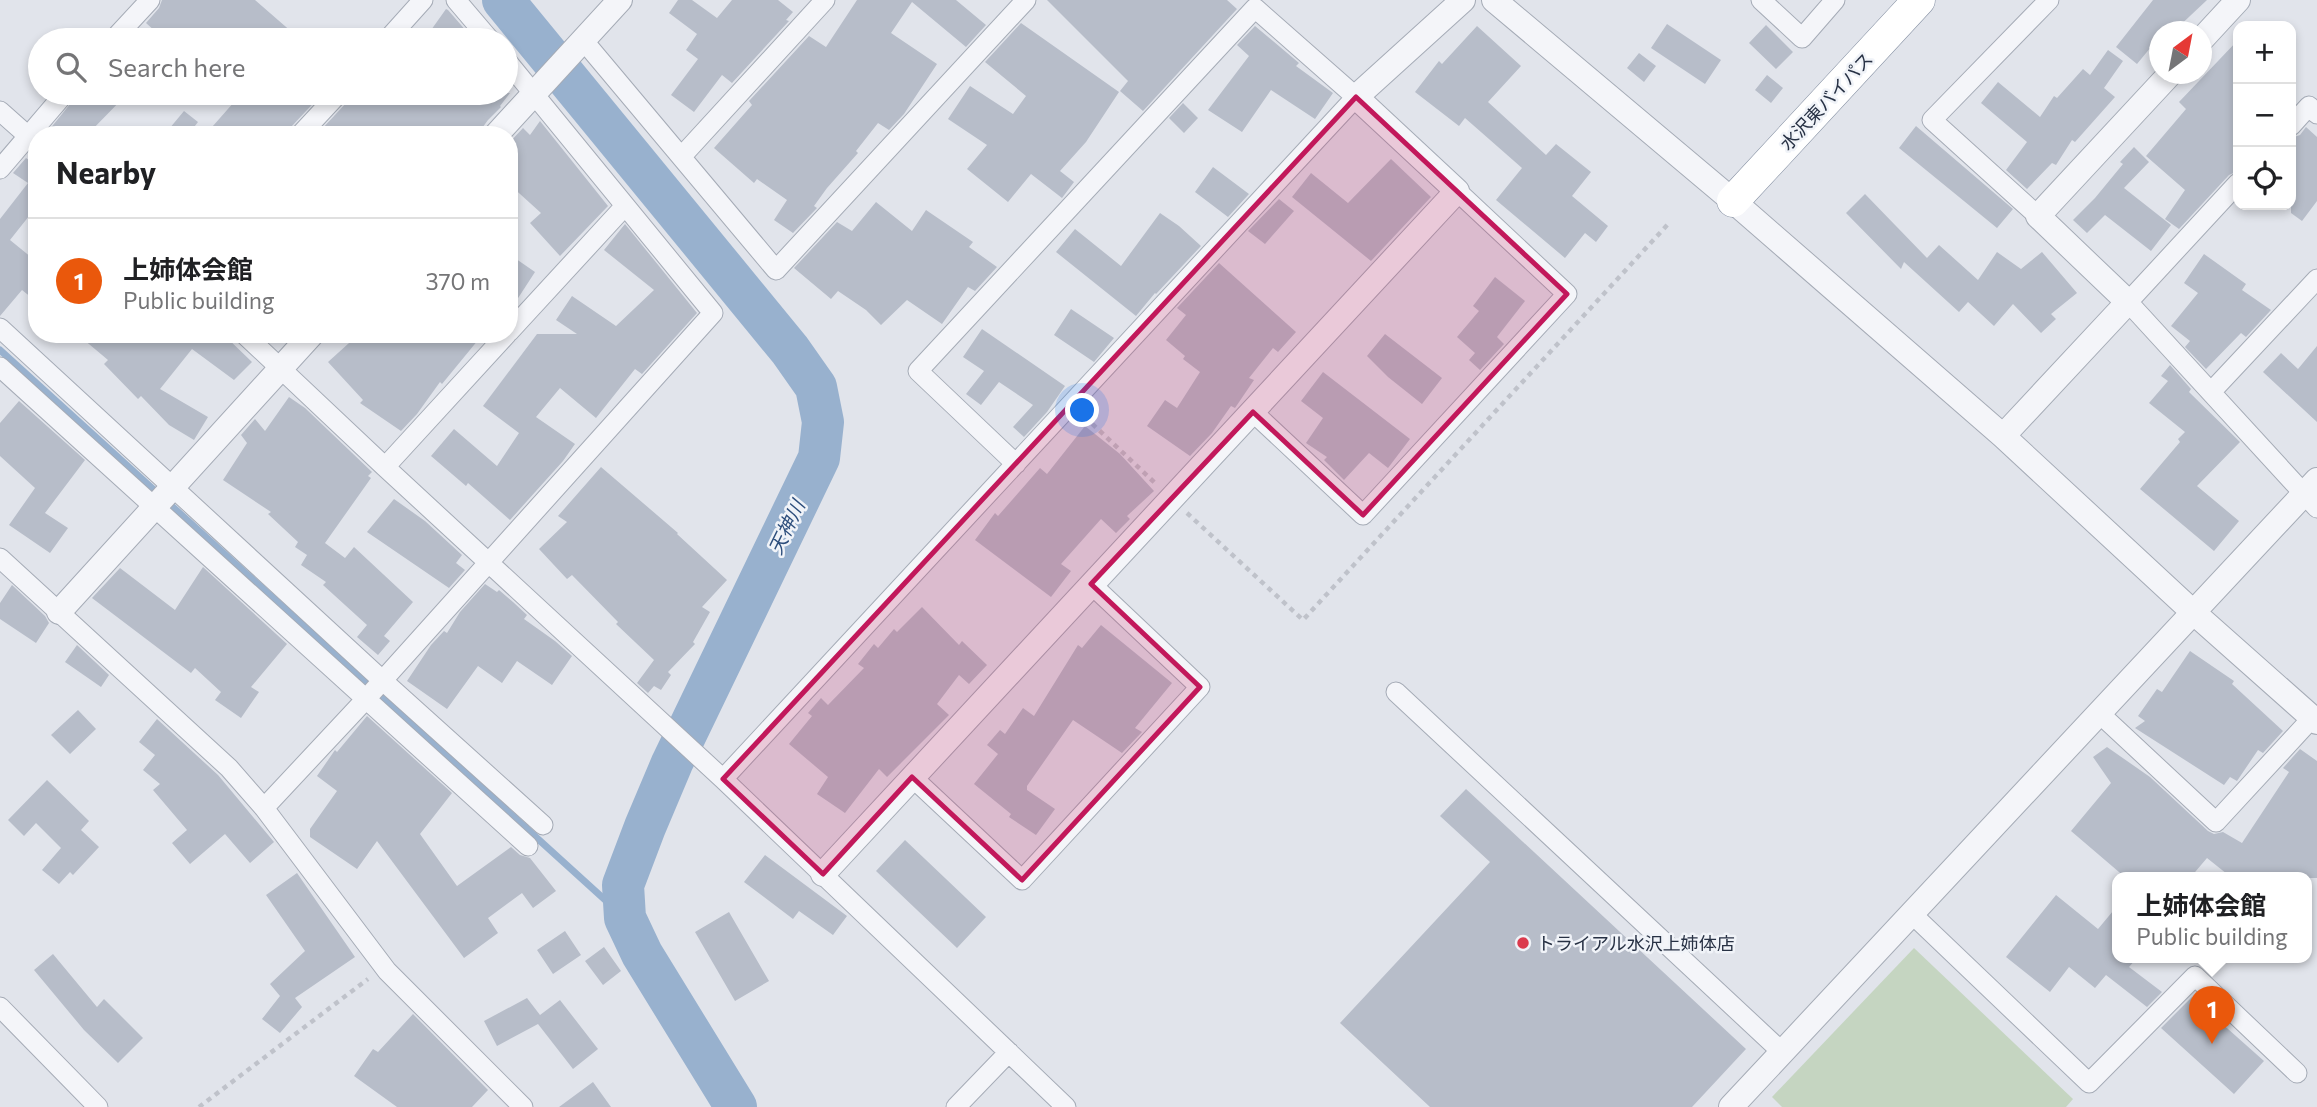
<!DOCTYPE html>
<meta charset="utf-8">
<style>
:root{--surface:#fff;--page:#f6f6f6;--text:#202124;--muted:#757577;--line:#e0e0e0;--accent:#ea580c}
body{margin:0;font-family:Commissioner,"Noto Sans JP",sans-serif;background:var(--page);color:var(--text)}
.controls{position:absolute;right:21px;top:21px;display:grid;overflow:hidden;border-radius:14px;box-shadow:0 4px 10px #0003}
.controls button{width:63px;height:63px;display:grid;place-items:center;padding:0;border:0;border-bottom:2px solid var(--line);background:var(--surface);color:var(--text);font:35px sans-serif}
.compass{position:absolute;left:2149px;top:21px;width:63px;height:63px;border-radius:50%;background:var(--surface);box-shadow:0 4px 10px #0003;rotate:32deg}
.you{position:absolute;left:1083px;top:411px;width:24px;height:24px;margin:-18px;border:5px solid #fff;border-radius:50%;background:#1a73e8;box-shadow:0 0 0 10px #1a73e833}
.badge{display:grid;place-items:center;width:46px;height:46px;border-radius:50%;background:var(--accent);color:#fff;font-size:23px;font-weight:700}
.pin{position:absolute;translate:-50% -58px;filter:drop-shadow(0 2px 4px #0008)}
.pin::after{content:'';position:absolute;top:37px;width:24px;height:21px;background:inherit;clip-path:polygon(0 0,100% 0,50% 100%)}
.popup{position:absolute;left:2112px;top:872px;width:200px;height:91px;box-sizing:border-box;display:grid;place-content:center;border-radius:14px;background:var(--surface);filter:drop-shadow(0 2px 5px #0005);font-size:23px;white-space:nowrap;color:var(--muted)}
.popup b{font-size:26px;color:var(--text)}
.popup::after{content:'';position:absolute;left:50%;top:100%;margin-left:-14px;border:14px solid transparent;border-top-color:var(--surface)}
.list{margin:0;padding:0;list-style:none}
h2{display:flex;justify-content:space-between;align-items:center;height:91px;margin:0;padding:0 28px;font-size:30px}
h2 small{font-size:23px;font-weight:400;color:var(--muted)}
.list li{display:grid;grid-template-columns:46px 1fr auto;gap:21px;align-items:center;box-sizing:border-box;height:126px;padding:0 28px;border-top:2px solid var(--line)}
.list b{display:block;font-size:26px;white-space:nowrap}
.list p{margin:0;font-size:23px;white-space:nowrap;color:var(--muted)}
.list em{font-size:23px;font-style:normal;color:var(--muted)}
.icon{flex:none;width:38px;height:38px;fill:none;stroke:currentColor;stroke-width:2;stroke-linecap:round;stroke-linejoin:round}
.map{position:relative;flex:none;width:2317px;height:1107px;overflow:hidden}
.search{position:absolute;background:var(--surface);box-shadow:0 4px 10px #0003;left:28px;top:28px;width:490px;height:77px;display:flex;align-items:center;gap:18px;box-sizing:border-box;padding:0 24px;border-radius:38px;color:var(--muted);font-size:26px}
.panel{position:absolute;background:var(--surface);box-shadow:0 4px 10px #0003;left:28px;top:126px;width:490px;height:217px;border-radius:28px}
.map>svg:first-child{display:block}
</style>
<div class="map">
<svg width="2317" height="1107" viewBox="0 0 2317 1107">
<rect width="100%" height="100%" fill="#e1e4eb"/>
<path fill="#c5d5c1" d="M1914,948L2073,1099L2066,1107H1782L1772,1097Z"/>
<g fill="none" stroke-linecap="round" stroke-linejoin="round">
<path stroke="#98b1ce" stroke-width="7" d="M0,350L625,918"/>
<path stroke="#98b1ce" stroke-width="42" d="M503,0L790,350L816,387L823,422L819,458L672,763L645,827L623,885L625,918L642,954L736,1107"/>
</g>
<path fill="#b7bdc9" d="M162,0H255L301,40H187L177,32L169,40H165L146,23L159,8Z
M678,0H692L717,18L732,0H778L793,12L786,20L789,21L732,83L722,75L694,112L671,95L698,59L686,50L697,34L669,13Z
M857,0H956L986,25L966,47L912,2L891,33L937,64L904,114L889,130L878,123L856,151L858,153L827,188L814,206L817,208L793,233L774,220L787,200L757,179L754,183L714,148L752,105L749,101L809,36L826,47Z
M1047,0H1227L1237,9L1143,111L1120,91L1128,81Z
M2153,0H2207L2173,32H2160V36L2137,64L2116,47Z
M446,9L448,10L474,40H424Z
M1021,23L1119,92L1086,142L1060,171L1074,182L1062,198L1031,174L1008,202L967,169L987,145L948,119L970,86L1013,114L1026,96L985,62Z
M1667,24L1721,60L1705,84L1651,48Z
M1766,25L1793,52L1776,69L1749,43Z
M1255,26L1299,63L1296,66L1333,93L1315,119L1271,90L1242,132L1208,110L1249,56L1237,45Z
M1477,26L1521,66L1488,102L1546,155L1556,144L1591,172L1572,196L1608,226L1596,242L1585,233L1565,258L1496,200L1522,168L1465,118L1459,126L1415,92L1439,61L1442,64Z
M2238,40V171L2229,175L2179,229L2165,219L2185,190L2146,156L2186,109L2179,102Z
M2108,50L2123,61L2104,88L2115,97L2075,142L2072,140L2056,165L2052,163L2027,189L2006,170L2027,142L1981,103L1998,82L2040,117L2054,96L2057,98L2083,69L2090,75Z
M1639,53L1656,66L1644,82L1627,68Z
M1767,75L1783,88L1771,103L1755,90Z
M79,93H128L87,135H45Z
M242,93H323L291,127L288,135H205Z
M351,93H510L500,106L501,107L488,120L477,135H368L355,126L347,135H324L320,131L348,101Z
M1183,103L1198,118L1184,133L1169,118Z
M184,111L198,122L188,135H164Z
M540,121L608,206L560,256L530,223L541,213L509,184V143L523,128L530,135Z
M1916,126L2013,209L1997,228L1899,148Z
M2306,127L2317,137V201L2302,221L2291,213V138L2300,135Z
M2134,147L2149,162L2124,188L2171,225L2151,251L2105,215L2087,233L2073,220L2095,198L2123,164L2120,162Z
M26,158L37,165V206L10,240L37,262V302L22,290L0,316V219L28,183L13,173Z
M1391,159L1431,197L1371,261L1292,197L1311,173L1348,203Z
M1213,167L1249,194L1228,217L1195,192Z
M1865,194L1927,258L1939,245L1978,280L1997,252L2021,269L2042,252L2077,293L2051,314L2056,319L2041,333L2013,304L1994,326L1968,302L1959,312L1904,262L1901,269L1846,213Z
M1279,199L1294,211L1265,244L1248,231Z
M876,202L912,231L926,210L973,242L969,247L997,267L975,291L968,287L942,324L907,300L881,325L866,310L838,291L831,299L794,268L837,222L852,231Z
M1160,213L1179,226L1201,246L1156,294L1155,293L1136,316L1056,252L1075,229L1121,266Z
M625,224L697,313L642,374L635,369L596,418L560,388L536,417L575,444L563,461L510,520L468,483L466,486L431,456L454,429L497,466L519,433L483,406L537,334H577L556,320L572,296L616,326L654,290L604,250Z
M509,254L535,272L509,312Z
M2204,254L2246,284L2242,290L2271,310L2246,337L2241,333L2206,369L2185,347L2190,341L2171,326L2198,293L2184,283Z
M1219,263L1296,332L1278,352L1273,348L1249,378L1254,380L1235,408L1231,406L1212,433L1190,456L1147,426L1165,400L1177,408L1200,372L1183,359L1185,356L1166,340L1186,315L1177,308Z
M1495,277L1525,301L1497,337L1504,344L1480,370L1469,360L1475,353L1457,337L1479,311L1473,306Z
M1071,309L1114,338L1094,362L1054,335Z
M982,329L1065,386L1047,412L1024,437L1013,427L1033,405L999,382L981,405L966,394L984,371L963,357Z
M77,334H223L252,362L234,380L192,349L160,389L208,417L194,440L169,425L141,396L138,399L104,364L108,360Z
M359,334H483L442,384L440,382L417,414L401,431L360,403L363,400L328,362Z
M1385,334L1442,378L1422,404L1388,377L1367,356Z
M2317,346V422L2263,372L2281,353L2298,369Z
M2170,365L2191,389L2189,392L2240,442L2197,486L2239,521L2214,551L2140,489L2180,442L2178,439L2185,432L2149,403L2168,381L2161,376Z
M1323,372L1410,439L1388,468L1369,453L1344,480L1324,460L1327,457L1306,443L1323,418L1301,401Z
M289,397L305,408L372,472L368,476L371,478L325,543L345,558L354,547L413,602L384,636L390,641L378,655L357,637L367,625L323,585L326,582L301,565L307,555L295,547L298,542L268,514L271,512L223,480L247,443L241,435L255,419L265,431Z
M19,401L85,460L45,513L68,528L50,553L9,525L35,488L0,456V423Z
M1085,426L1120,454L1154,491L1127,516L1130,519L1116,533L1101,519L1061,564L1071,571L1051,597L975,540L995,513L998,516L1040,468L1047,474Z
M601,467L678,533L677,534L727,580L702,607L710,612L693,642L695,644L668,672L671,675L661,690L654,686L648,693L637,683L654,660L616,624L618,622L572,575L567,579L539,549L567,522L558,516Z
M394,499L425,521L462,555L456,563L465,570L449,588L367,532Z
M203,567L287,644L251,687L259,692L241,718L215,700L221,692L195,668L191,673L92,598L120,568L175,610Z
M485,584L497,592L499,590L513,602L527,615L524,619L555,641L572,656L552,685L517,661L502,683L478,666L447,709L407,681L431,645L444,631L447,633L460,612Z
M12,585L45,616L49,623L36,643L0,619V603Z
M922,607L959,645L962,641L987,665L969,684L959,675L937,704L949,715L887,777L879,769L845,813L817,794L828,777L789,744L812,716L808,713L821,698L828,705L864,668L858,664L874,644L878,648L894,629L897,632Z
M1101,625L1172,683L1135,728L1142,732L1122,753L1073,720L1027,786V790L1055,809L1036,835L1009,817L1011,814L974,784L998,754L987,745L1000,730L1005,734L1023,708L1034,716L1078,645L1082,648Z
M77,645L109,675L101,687L65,662Z
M2190,651L2234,681L2232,684L2283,731L2263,753L2258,750L2237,781L2230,777L2224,785L2135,728L2145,721L2138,716L2157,689L2162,692Z
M78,710L96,729L70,754L51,735Z
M367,716L452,793L420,834L457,886L511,847L520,855L530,858L556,891L533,908L522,893L488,918L498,933L464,958L377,841L357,869L310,837V829L337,791L317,776L335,750L337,752Z
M157,719L218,775L274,842L250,863L225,834L190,864L172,843L187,830L153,790L160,784L143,770L155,755L139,742Z
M2107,747L2150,777L2208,831L2214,834L2223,832L2242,843L2289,772L2283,768L2300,749L2317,761V878H2232L2207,858L2190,878H2126L2071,831L2111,783L2093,757Z
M47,780L89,821L81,830L99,847L73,875L70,872L59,884L42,870L61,848L36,823L24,836L8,820Z
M1466,789L1746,1049L1692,1107H1430L1340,1023L1490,862L1440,816Z
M905,840L986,917L957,948L876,871Z
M765,855L847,916L833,935L799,911L793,919L744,882Z
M297,873L355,957L295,998L302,1007L280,1033L262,1019L280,996L270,984L305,951L266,895Z
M2056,895L2098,929L2118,905V958H2137L2129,967L2162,992L2147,1007L2106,975L2095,988L2069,967L2050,992L2006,957Z
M729,912L769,981L735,1001L695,932Z
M565,931L581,955L553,974L537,950Z
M604,947L621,971L603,985L585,961Z
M53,954L97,1007L104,999L143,1038L118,1063L84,1030L34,970Z
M2192,997L2264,1061L2234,1094L2161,1028Z
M527,998L540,1015L560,1000L598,1049L573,1069L538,1024L497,1046L484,1021Z
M413,1014L488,1090L472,1107H397L354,1076L373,1049L378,1052Z
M593,1082L611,1107H559Z"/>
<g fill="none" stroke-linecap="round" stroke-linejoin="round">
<defs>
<path id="minor" d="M456,0L490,40
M1761,0L1802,38L1835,0
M113,40L150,0
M387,40L423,0
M583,40L776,270L1026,0
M0,111L36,143
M2291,126L2309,106L2317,114
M300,135L339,93
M682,156L825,0
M0,169L65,93
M2238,183L2128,302L2317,508
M2038,216L1932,120L2049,0
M0,328L382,680L543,825
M509,332L624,207
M244,334L385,467L723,779L1066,1107
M0,367L528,846
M2211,392L2317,279
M1253,412L1363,515L1567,294L1457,191
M385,467L507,334
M0,558L229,768L264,808L387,971L523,1107
M1396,692L1782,1052
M2099,713L2216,822L2312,718
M912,777L1022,880L1200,687L1091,584
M723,779L1356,97L1255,8L918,371L1016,464
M264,808L365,700L713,313L506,60
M1912,914L2089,1083L2195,976L2297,1073
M0,1007L98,1107
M956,1107L1009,1052"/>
<path id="tertiary" d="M1494,0L1733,201L2003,436L2193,612L2317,722
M2202,39L2238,0
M496,135L620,0
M2003,436L2128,302L2038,216L2170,74
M59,612L312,334
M823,874L1457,191L1356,97L1463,0
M1731,1107L2317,480"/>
<path id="trunk" d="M1733,201L1919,0"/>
</defs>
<use href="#minor" stroke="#a5abb6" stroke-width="21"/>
<use href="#tertiary" stroke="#a5abb6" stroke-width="26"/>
<use href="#trunk" stroke="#8691a3" stroke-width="33"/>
<path stroke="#bfc2ca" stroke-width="4.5" stroke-dasharray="5 5" stroke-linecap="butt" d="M1085,417L1155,483
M1187,513L1303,620L1670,222
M199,1107L368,979"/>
<use href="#minor" stroke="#f4f5f9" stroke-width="19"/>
<use href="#tertiary" stroke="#f4f5f9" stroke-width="24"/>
<use href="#trunk" stroke="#fff" stroke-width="32"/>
</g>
<path fill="#c2185b" fill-opacity="0.2" stroke="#c2185b" stroke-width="5" stroke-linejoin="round" d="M1356,97L1567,294L1363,515L1253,412L1091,584L1200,687L1022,880L912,777L823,874L723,779Z"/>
<circle fill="#db3a4d" stroke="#f0f3f8" stroke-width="2.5" cx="1523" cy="943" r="7"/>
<g text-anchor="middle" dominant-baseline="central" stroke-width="5" stroke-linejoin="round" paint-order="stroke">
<g font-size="18" fill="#273144" stroke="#f0f3f8">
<text transform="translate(1826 101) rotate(-47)">水沢東バイパス</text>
</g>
<g font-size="18" fill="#273144" stroke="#f0f3f8" text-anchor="start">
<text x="1537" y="943">トライアル水沢上姉体店</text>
</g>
<g font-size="19" font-style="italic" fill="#2d4e7c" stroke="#f0f3f8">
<text transform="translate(786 527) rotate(-64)">天神川</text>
</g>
</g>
</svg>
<div class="controls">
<button>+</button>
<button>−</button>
<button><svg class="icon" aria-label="locate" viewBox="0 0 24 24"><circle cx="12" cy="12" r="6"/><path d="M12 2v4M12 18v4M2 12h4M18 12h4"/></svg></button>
</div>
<svg class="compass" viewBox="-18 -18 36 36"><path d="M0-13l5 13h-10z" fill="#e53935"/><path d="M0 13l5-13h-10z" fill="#757577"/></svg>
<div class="you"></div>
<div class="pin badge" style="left:2212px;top:1044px">1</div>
<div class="popup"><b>上姉体会館</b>Public building</div>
<div class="search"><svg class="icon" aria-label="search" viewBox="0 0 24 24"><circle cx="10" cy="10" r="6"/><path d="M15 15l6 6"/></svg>Search here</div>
<section class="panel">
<h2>Nearby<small></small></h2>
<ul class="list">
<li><span class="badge">1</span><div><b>上姉体会館</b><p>Public building</p></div><em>370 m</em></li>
</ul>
</section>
</div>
